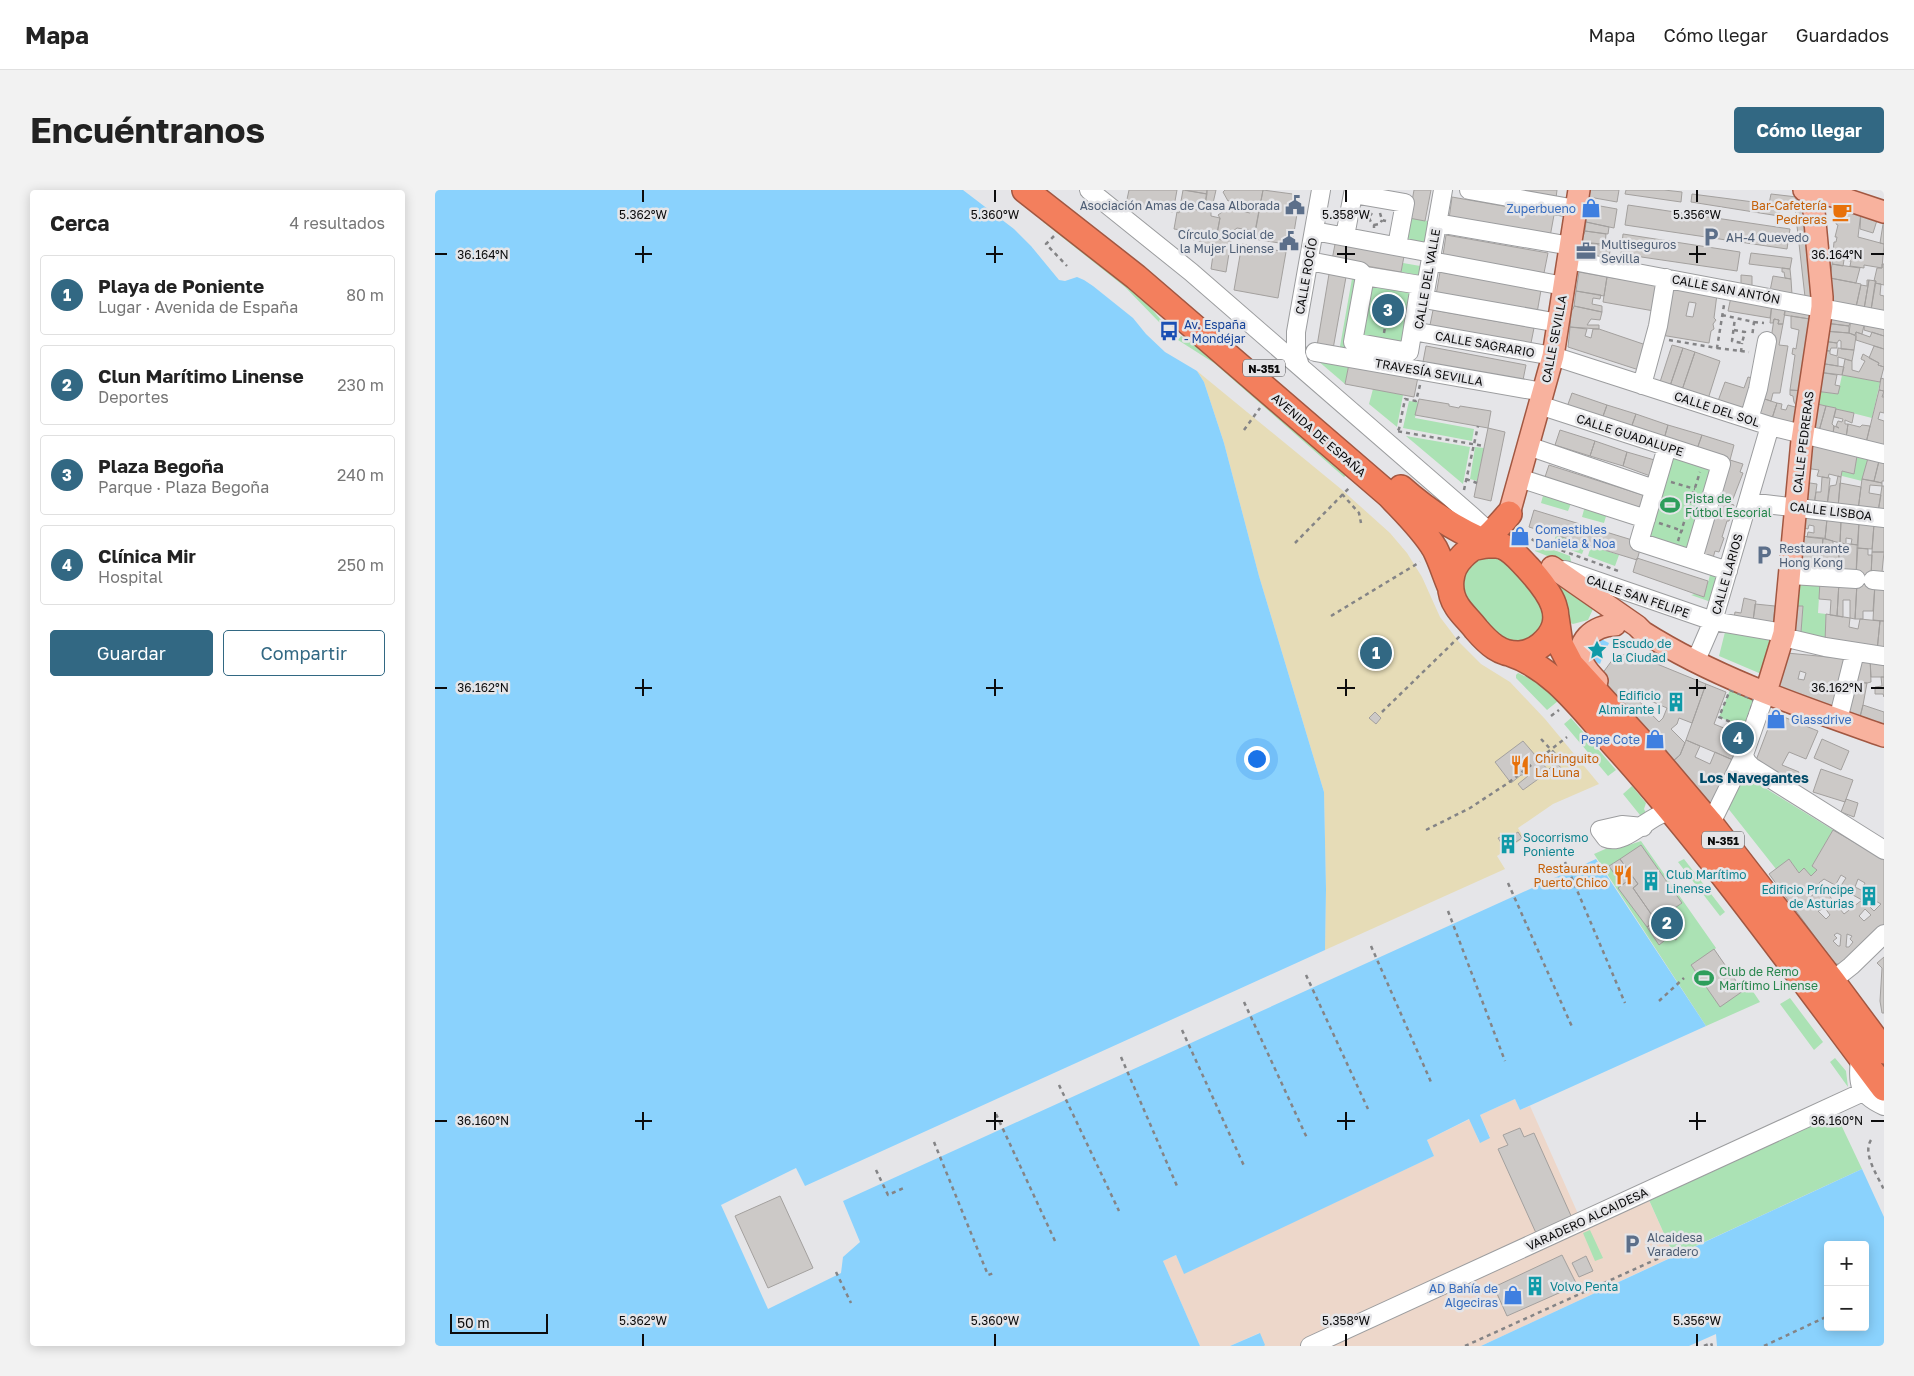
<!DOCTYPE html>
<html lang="es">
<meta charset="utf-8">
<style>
:root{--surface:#fff;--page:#f2f2f2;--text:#222;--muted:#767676;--line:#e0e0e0;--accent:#326883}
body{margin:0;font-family:"Golos Text",sans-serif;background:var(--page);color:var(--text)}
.controls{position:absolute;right:15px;bottom:15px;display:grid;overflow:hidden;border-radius:5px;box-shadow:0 2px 12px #0003}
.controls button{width:45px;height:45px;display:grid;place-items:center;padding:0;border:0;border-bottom:1px solid var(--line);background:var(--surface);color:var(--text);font:25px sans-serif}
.scale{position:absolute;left:15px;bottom:12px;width:98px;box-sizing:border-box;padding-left:5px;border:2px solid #0c0c0d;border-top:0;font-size:14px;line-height:18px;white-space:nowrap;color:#0c0c0d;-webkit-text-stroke:4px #e5e5e8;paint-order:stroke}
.you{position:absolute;left:821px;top:568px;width:18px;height:18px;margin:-12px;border:4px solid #fff;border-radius:50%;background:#1a73e8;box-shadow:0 0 0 8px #1a73e833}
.badge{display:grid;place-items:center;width:32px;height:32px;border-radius:50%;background:var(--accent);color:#fff;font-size:16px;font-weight:700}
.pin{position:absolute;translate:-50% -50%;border:2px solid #fff;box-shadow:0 1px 5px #0006}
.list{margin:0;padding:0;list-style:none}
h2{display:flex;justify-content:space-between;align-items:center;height:65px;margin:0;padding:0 20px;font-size:21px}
h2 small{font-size:16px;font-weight:400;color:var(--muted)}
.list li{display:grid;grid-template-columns:32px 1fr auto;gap:15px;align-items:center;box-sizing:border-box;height:80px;margin:0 10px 10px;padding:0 10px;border:1px solid var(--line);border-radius:5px}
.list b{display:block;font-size:19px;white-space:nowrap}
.list p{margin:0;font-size:16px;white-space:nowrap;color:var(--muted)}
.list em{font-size:16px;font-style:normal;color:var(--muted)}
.actions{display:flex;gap:10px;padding:15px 20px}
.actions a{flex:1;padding:11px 0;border:1px solid var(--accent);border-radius:5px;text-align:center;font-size:18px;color:var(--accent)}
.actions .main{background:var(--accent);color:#fff}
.map{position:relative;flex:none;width:1449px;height:1156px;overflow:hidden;border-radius:5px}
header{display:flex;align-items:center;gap:30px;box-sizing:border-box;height:70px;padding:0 25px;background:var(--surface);border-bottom:1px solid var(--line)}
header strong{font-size:24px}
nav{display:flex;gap:28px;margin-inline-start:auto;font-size:18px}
.intro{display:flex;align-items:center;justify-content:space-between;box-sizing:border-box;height:120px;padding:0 30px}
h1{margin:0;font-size:35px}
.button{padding:12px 22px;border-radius:5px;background:var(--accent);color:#fff;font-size:18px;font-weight:700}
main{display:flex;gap:30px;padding:0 30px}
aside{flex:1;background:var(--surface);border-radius:5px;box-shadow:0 2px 12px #0003}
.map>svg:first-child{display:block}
</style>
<header>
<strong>Mapa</strong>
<nav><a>Mapa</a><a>Cómo llegar</a><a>Guardados</a></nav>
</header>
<div class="intro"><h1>Encuéntranos</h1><a class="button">Cómo llegar</a></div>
<main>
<aside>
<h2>Cerca<small>4 resultados</small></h2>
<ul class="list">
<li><span class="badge">1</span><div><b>Playa de Poniente</b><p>Lugar · Avenida de España</p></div><em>80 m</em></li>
<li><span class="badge">2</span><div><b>Clun Marítimo Linense</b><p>Deportes</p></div><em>230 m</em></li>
<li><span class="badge">3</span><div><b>Plaza Begoña</b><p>Parque · Plaza Begoña</p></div><em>240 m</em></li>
<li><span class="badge">4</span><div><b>Clínica Mir</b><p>Hospital</p></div><em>250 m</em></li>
</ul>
<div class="actions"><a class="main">Guardar</a><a>Compartir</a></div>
</aside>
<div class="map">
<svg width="1449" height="1156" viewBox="0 0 1449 1156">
<rect width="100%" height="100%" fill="#e5e5e8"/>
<path fill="#edd7ca" d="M1080,909L1085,920L1095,916L1144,1026L1208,997L1239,1066L1046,1156H829L824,1143L795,1156H765L728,1071L741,1065L749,1083L999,966L992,950L1035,929L1044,952L1055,947L1045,925Z"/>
<path fill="#abe2b4" d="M995,21L1001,22L994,59L969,54L974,28L993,31Z
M611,27L703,103L727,131L725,133L690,97L608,32Z
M968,73L991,77L989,86L966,82Z
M918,83L992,93L979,166L913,155L911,163L904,162Z
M746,146L775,164L914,283L909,287L779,173L743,150Z
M882,170L914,174L910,194Z
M1407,185L1445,192L1437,228L1378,213L1380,201L1403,204Z
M938,199L968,205L962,237L934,214Z
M974,211L983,212L980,228L1039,239L1037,251L968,238Z
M971,246L1035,257L1028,294Z
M1040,257L1049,258L1042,291L1035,289Z
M1232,257L1286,274L1258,369L1204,352Z
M1422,266L1433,268L1427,291L1407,286V281L1419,284Z
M1109,302L1137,311L1133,321L1106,313Z
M1150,316L1172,323L1169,333L1147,327Z
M1121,345L1151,354L1147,364L1118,354Z
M1103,354L1135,366L1137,376L1100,361Z
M1156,356L1184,365L1180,376L1153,366Z
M1066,366L1099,399L1111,429L1102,446L1085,454L1066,450L1025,401L1026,388L1043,367Z
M1111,381L1158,419L1153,430L1138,434L1133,432Z
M1275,385L1284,387L1276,412L1256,405L1260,404L1269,407Z
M1361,389L1385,391L1383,423L1391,424L1390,452L1369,448V442H1366L1368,417L1358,416Z
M1291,438L1342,446L1331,486L1284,466Z
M1083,483L1102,492L1123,511L1112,520L1081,488V485Z
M1295,500L1319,510L1310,538L1284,527Z
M1136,528L1181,580L1173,586L1129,534Z
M1309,585L1398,640L1377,676L1382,680L1376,686L1369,678L1364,683L1354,669L1341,679L1292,617Z
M1197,596L1211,613L1209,619L1213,627L1209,630L1188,604Z
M1206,651L1281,758L1279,760L1308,801L1315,797L1325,812L1271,836L1159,664L1177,656L1194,655Z
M1249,669L1290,722L1285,726L1243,672Z
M1355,808L1388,852L1379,860L1345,814Z
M1400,868L1411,881L1413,897L1395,872Z
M1401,924L1427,979L1239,1066L1214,1010Z
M1155,1040L1168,1068L1160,1071L1148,1043Z"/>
<path fill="#e6dcb7" d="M762,181L906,299L955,343L972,363L987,387L1005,427L1024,452L1046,474L1075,492L1110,529L1164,594L1118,614L1083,638L1089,648L1062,666L1070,679L890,760L891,699L889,602L824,386L789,253L769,192Z"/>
<path fill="#8ad2fd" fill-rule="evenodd" d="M0,0H528L579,39L596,56L624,90L630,91L642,87L649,90L658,96L698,128L711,144L730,162L762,181L769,192L789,253L824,386L889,602L891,699L890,760L370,996L361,978L286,1015L333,1119L406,1083L408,1067L425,1052L408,1011L1161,669L1271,836L1085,920L1080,909L1045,925L1055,948L1045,953L1034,929L992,950L999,966L749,1084L741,1065L728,1071L765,1156H0Z
M1162,447L1174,453L1171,460L1161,455L1157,457L1158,461L1168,466L1165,474L1152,468L1155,456Z
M1427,979L1449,1027V1156H1282L1281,1144L1254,1156H1046ZM1393,1055H1430V1137H1393Z
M825,1143L830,1155L829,1156H795Z"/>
<path fill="#ccc9c7" stroke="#a3a09e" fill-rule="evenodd" d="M694,0H742L738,22L691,14Z
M748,0L772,4L769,21L745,17Z
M750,0H772V4Z
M772,0H781L776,22L769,21Z
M790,0H828L820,41L802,38L798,41L796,51L781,49L785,28L783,25L793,18L815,23L817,14L796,10L793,11L788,2Z
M828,0L865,5L857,55L819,49Z
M979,0H996L990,31L974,28Z
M1074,0H1122L1121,8Z
M1155,0H1184L1182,12L1154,7Z
M1191,0H1229L1247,2L1246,12L1190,4Z
M1257,4L1334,14L1336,4L1362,7L1367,11L1371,23L1377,107H1370L1360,18L1345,15L1344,26L1256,12Z
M1017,7L1119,25L1115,47L1014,29Z
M1154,14L1182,19L1179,38L1151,32Z
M1193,15L1355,39L1352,59L1190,35Z
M1405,15L1426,22L1423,47L1449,54L1447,78L1429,75V78L1415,76L1416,71L1409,70L1408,76L1397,74L1399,52H1401L1402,47H1400L1403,35L1401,34L1402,26Z
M745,17L776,22V26L785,28L781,49L796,51L791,82L776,79L778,65L767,63L769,52L745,47L746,40L739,39L742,22L744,23Z
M1426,22L1443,27L1438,43L1425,39Z
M1449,28V54L1445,53Z
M1151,32L1174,37L1173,44L1150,41Z
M1150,41L1171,44L1170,56L1148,52L1147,49Z
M1188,44L1305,62L1302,81L1186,64Z
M1011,45L1113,63L1109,83L1008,65Z
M901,49L970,61L966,82L897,70Z
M1147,52L1176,55L1173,73L1145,65Z
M807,54L851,62L843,108L799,100Z
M1316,63L1357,68L1355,79L1314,74Z
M1397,74L1425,78L1421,93L1395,88Z
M1447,74H1449V95L1440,93L1441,91H1439L1442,78H1447Z
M1347,78L1355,79L1356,89L1350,88L1349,82H1347Z
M1005,82L1106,100L1102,123L1001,105Z
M1144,82L1172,87L1169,106L1141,101Z
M894,84L911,87L898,159L882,156Z
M1306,85L1317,86V97L1306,95Z
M1338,86L1356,89L1357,105L1335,101Z
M1172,87L1223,95L1219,121L1168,112Z
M1395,88L1426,94L1421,117L1391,111Z
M1432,90H1434L1429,119L1421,117L1426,95L1432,96Z
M1434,90L1441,91L1436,120L1429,119Z
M1440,93L1446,94L1445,105L1449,106V123L1436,120Z
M1234,96L1282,104L1279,128L1281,130L1278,134L1279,139L1276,141L1274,153L1226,145ZM1254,112L1261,113L1258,127L1251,126Z
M1141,101L1166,105L1165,109L1158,108L1157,114L1167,116V122L1139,116Z
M1296,107L1337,114L1335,128L1293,121Z
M1337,114L1351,116L1348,134H1343L1344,130L1339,129L1338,133H1335Z
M1139,116L1167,122L1165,130L1156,129L1152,135H1164V139L1135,137L1136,120L1138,119Z
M1351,116L1381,121V130L1349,125Z
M998,120L1099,138L1095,158L994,140Z
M1392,124L1416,129L1414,136L1390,133Z
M1356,126L1381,130L1370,201L1355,200L1360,165L1357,164L1358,158L1361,159L1364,140L1356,138Z
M1339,129L1344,130L1343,134H1348L1344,155L1353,156L1345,203H1338L1336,211L1327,208Z
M1416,129L1430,131L1427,144L1421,142L1420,145L1414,143Z
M1430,131L1449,135V146L1429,140Z
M1390,133L1414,136V143L1389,141Z
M1135,137L1152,139L1150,146L1156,148L1158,139H1164L1211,155L1204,180L1133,157Z
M1389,141L1414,143L1421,146L1419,160L1406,159V151L1404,150L1402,153L1387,151Z
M1421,142L1435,147L1437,142L1449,146V159L1421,150Z
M1387,151L1402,153V158H1396L1395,161L1385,160Z
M1237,155L1248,158L1235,196L1225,192Z
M991,156L1091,175L1087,195L987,177Z
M1439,156L1449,159V177L1443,175L1444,173L1434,168Z
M1248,158L1260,162L1247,200L1235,196Z
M1403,158L1419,160L1417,171L1403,167V176L1384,173L1385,160L1395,161V164L1402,166Z
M1260,162L1285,171L1273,209L1247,200Z
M1428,164L1444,173L1443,175L1449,177L1445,192L1407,185L1410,169L1417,171V180L1424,182L1430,171L1426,169Z
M1384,173L1409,177L1407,185L1383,182Z
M914,174L983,187L979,207L910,194Z
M1383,182L1402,185L1400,195L1405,196L1403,204L1380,201Z
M1313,187L1321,189L1311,221L1283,211L1290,192L1309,198Z
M1446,188L1449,189V207H1447L1449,201L1444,200Z
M1355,200L1370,201L1363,236L1337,228L1342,213L1347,214L1346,219L1351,220L1353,215L1360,217L1361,215L1359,212L1358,206L1355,205Z
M1444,200L1449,201V223L1445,222L1443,229L1449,231V257L1431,253Z
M1137,203L1172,215L1167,229L1132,217Z
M1323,207L1342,213L1336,232L1317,226Z
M984,209L1014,214V216L1024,218L1025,216L1056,221L1053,238L980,225Z
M1378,213L1391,216L1384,241L1375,239Z
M1172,215L1201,224L1196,238L1167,229Z
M1391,216L1401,218L1397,234L1399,236L1398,244L1384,241Z
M1401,219L1419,223L1417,233L1410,230V234H1413L1411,248L1398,244L1399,236L1404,238L1401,236L1403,231L1407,232L1408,229L1399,227Z
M1201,224L1233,235L1229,249L1196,238Z
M1413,234L1425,237L1427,235L1435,236L1431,253L1411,248Z
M1233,235L1267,245L1262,259L1229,249Z
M1053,238L1070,242L1056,311L1039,307Z
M1125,240L1160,251L1155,266L1120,255Z
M1267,245L1299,255L1295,270L1262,259Z
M1160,251L1192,262L1188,276L1155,266Z
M1372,254L1422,266L1419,284L1407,281L1406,287L1394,284L1393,288L1382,286L1384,280L1370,278Z
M1192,262L1223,271L1218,287L1188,276Z
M1433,268L1444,271L1439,291L1427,289Z
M1295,270L1308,274L1305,282L1308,283L1296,314L1299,315L1294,331H1292L1287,347L1289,348L1284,362L1280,361L1278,368L1266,365Z
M1444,271L1449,272V291H1447V293L1439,291Z
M1114,275L1211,306L1207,322L1109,290Z
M1403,286L1406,287L1403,317L1392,316L1395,296L1401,295Z
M1387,287L1395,288L1392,316L1379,315L1381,302H1386Z
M1427,289L1447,293V296L1435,295L1434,303L1446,305L1443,322L1423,320Z
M1368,292L1382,294L1379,315L1367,314Z
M1405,293L1426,297L1423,320L1403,317Z
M1447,296H1449V323L1443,322Z
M1099,320L1207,353L1202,370L1094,337Z
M1371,326L1392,329L1390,349L1372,347L1373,342L1379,343V336L1374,335L1373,339L1369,338Z
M1392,329L1406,331L1405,353L1390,349Z
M1406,331L1424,333L1423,355L1416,354L1417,349L1411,348V354L1405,353Z
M1424,333L1439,334L1437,359L1422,358Z
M1439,334L1449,335V362H1437Z
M1365,346L1388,348L1385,383L1362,381Z
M1388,348L1398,351V357L1404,359L1403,384L1385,383Z
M1405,353L1423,355L1421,386L1403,384Z
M1422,358L1433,359V365H1437L1436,387L1421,386Z
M1437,362H1449L1447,382L1436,387Z
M1202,368L1273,391L1269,407L1198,382Z
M1385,391L1404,392L1402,426L1395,425L1396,410L1384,409Z
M1404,392L1422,393L1420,429L1415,428V410H1408V427L1402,426Z
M1422,393L1440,394L1438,421H1428V429H1420Z
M1440,394L1449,395V431L1438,430Z
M1309,408L1321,411L1318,431L1299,428L1300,422L1306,423Z
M1320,414L1340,416L1338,435L1318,431Z
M1358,416H1368L1366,442L1362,441V447L1355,442Z
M1391,424L1415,428L1414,437L1423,439L1425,429L1445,431L1442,461L1390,452Z
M1445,431H1449V463L1442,461Z
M1193,463L1200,465L1271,494L1257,533L1244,528L1242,534L1236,539L1250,553L1245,565L1237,572L1167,492V484L1178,469ZM1202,505L1232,518L1228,528L1224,532L1200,507Z
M1352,463L1414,469L1402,521L1342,499ZM1365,481L1371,483L1369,490L1363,489Z
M1421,467L1435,468L1436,492L1432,493L1417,492Z
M1435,468L1449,470V487H1436Z
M1446,487H1449V507L1448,504H1440V497L1447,496Z
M1417,492L1432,493L1428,515L1424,531L1409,524Z
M1271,494L1291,502L1279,534L1308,546L1298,570L1251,550Z
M1428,515L1449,522V541L1424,531Z
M940,522L946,528L941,534L934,528Z
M1339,523L1383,541L1371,569L1354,562L1347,575L1364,582L1358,597L1320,573Z
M1387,549L1414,561L1406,580L1379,568Z
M1251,550L1265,556L1260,567L1275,574L1280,562L1298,570L1278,621L1237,572L1245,565Z
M1088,551L1113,580L1121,572L1126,578L1116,586L1113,582L1088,600L1083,594L1093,586L1091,585H1086L1076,593L1060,572Z
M1386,579L1418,590L1410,612L1378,602Z
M1411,609L1423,613L1419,627L1406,622Z
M1398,640L1429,658L1449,668V737L1414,774H1400L1334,684L1354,669L1364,683L1369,678L1376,686L1382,680L1377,676ZM1406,685L1411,688L1405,697L1401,694ZM1389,689L1427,710L1409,724L1384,693ZM1423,689L1430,693L1426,700L1420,697ZM1373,697L1379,704L1375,707L1367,700ZM1439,710L1446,714L1439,721L1434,716ZM1390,718L1395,725L1391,729L1383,721ZM1430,719L1436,725L1429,731L1424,726ZM1402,743L1406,745L1405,756H1403L1398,751L1402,748L1399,745ZM1412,744L1417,746L1415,749L1418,752L1414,757H1411Z
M1083,642L1087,648L1070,659L1063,648L1070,645L1072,649Z
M1206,655L1247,713L1221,731L1198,698L1203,694L1185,669Z
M1185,669L1198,687L1187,695L1174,676Z
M1198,687L1203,694L1198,698L1221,731L1212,737L1183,698Z
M1221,731L1225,735L1230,731L1234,736L1244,743L1241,750L1234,747L1224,755L1212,737Z
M1279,759L1308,801L1285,817L1256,775Z
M1449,767V823H1447L1445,811L1447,778L1442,773Z
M1085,938L1089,947L1099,943L1137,1028L1101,1043L1063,959L1073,955L1068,945Z
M345,1006L378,1078L333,1098L300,1026Z
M1127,1065L1142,1095L1072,1126L1059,1097Z
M1151,1066L1158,1081L1144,1087L1137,1073Z"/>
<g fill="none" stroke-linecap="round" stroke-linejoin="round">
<defs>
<path id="minor" d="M654,0L756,82L1038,327L1063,350
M1034,0L1141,19
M1002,33L1136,56
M879,41L997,63
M910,46L918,4L970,13L962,56
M1133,70L1449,130
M874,71L925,81L930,86
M996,71L1129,96
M930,86L985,95L974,162L918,152Z
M989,108L1008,0
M989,109L1124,133
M983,142L1118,166L1335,236L1449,264
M880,162L1108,202
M865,176L861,164V142L886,0
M1207,195L1223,136L1231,88
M1104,215L1286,274L1258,369
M1314,229L1323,199L1332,151
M1093,256L1219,299
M1232,257L1204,352L1293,381
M1084,288L1211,329
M1313,312L1449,328
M1130,380L1278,431L1349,443
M1356,385L1421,389
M1438,390L1449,391
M1348,447L1390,457L1449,466
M1258,471L1265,461L1278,431L1335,236
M1403,530L1420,462
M1309,566L1312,572L1317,577L1449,660
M1274,632L1278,629L1307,570L1331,502
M1208,637L1187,635L1165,640L1171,648C1189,656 1214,626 1230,623C1234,623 1238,625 1241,628
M1397,791L1416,776L1449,744
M1425,866C1423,893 1422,904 1449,916
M875,1156L1428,902"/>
<path id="major" d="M1369,0L1407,8L1449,22
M1074,324L1118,166L1144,0
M1117,377L1202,436L1208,442C1282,489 1367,517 1449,546
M1162,491C1157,486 1152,480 1149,475C1137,452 1160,435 1180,435
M1331,502L1349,443L1367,250L1387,117V107L1377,0"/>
<path id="highway" d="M590,0L701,87L954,305C970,322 988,339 1000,359C1006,371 1010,384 1015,396
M966,298C994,323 1022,341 1057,355
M1041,357C1049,355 1059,354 1067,356C1078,360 1085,370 1093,378C1113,400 1137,429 1106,455C1100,460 1093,463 1085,464C1065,465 1053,453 1041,439C1035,431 1027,424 1022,416C1012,401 1014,379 1027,367C1033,360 1041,356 1048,351C1058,343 1066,333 1074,324
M1121,427L1125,454L1136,475L1207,553L1274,632L1397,791L1449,861
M1074,463C1119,478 1147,519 1178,553C1276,662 1361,781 1449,898"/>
</defs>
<use href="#minor" stroke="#9c9d9f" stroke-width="20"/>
<use href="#major" stroke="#a25741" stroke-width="24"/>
<use href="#highway" stroke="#a25741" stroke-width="28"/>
<path stroke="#848486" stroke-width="2.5" stroke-dasharray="4 4" stroke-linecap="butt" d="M945,23L947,30L951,31
M928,26L934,27L937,23
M934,28L937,34L939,35V38
M939,35L945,34L947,30
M619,46L611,54L632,76
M944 124a8 8 0 1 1 16 0a8 8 0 1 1-16 0Z
M954,117L956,106
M1287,125L1319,132L1317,147
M1319,132L1329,133
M1299,140L1310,142L1307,153L1297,151L1300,128
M727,143L732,137
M949,143L951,132
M1234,150L1282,158L1289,115
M1282,158L1314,162
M1306,162L1307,153
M985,195L981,211L970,209L964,239L961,241L1049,256
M809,240L825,218
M1031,289L1042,293
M1236,292L1260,299
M1029,300L1043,236
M907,304L924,323L926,333
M1224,333L1248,341
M1087,337L1090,344L1098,350L1186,382
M1243,351L1265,282
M860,353L915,297
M896,426L985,372
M1295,500L1319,510L1310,538L1284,527Z
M947,522L1025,446
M1116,526L1124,520
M1106,549L1122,566
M991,640L1035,618L1073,593L1132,547
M1130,672L1190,813
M1073,693L1138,839
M1013,721L1070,871
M936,756L996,892
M871,785L933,919
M1224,811L1249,788
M809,812L872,948
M747,840L810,978
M686,867L742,996
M624,895L684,1021
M561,924L620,1051
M1436,950C1427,964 1443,986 1449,1000
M499,952L553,1085L559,1083
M441,980L453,1005L471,997
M401,1082L416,1113
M1030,1156L1233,1064
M1269,1156L1276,1153L1277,1156
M1329,1156L1393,1126"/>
<use href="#minor" stroke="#fff" stroke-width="18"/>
<use href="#major" stroke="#f8b29e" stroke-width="21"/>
<use href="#highway" stroke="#f37f5d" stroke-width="25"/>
</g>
<path fill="none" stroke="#0c0c0d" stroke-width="2" d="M208,0V12M560,0V12M911,0V12M1262,0V12M208,56V73M560,56V73M911,56V73M1262,56V73M0,64H12M200,64H217M551,64H568M902,64H920M1254,64H1271M1436,64H1449M208,489V506M560,489V506M911,489V506M1262,489V506M0,498H12M200,498H217M551,498H568M902,498H920M1254,498H1271M1436,498H1449M208,922V940M560,922V940M911,922V940M1262,922V940M0,931H12M200,931H217M551,931H568M902,931H920M1254,931H1271M1436,931H1449M208,1144V1156M560,1144V1156M911,1144V1156M1262,1144V1156"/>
<defs>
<symbol id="civic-bare" viewBox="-9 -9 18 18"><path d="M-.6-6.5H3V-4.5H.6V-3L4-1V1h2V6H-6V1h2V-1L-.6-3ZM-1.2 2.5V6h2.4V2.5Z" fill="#5c6f8a" stroke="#e5e5e8" stroke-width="2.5" paint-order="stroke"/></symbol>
<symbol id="shop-bare" viewBox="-9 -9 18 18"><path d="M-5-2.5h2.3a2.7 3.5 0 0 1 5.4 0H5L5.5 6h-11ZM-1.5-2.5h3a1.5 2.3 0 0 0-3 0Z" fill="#3f7fe0" stroke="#e5e5e8" stroke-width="2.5" paint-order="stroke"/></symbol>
<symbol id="cafe-bare" viewBox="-9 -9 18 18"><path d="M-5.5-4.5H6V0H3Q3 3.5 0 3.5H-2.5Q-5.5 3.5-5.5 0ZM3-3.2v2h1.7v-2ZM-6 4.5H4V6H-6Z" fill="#e8710a" stroke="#e5e5e8" stroke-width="2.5" paint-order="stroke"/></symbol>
<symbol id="parking-bare" viewBox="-9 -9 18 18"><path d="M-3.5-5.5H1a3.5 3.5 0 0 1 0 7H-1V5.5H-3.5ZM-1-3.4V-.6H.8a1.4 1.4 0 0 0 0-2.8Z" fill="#5c6f8a" stroke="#e5e5e8" stroke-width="2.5" paint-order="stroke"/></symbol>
<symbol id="office-bare" viewBox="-9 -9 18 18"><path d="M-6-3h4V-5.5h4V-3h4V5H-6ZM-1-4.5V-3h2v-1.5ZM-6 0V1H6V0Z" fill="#5c6f8a" stroke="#e5e5e8" stroke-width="2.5" paint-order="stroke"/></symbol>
<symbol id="bus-bare" viewBox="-9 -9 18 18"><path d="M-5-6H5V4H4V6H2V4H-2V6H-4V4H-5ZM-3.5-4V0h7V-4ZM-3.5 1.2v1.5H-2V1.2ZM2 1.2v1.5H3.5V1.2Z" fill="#1a4fb4" stroke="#e5e5e8" stroke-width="2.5" paint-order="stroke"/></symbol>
<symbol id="stadium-bare" viewBox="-9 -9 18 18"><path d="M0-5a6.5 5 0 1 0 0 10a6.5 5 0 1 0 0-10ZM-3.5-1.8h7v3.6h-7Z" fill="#2e9e5b" stroke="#e5e5e8" stroke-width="2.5" paint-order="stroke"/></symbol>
<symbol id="sight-bare" viewBox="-9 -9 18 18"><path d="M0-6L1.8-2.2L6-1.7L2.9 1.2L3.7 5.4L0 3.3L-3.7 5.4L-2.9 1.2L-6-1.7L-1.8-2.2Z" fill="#0f9aa8" stroke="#e5e5e8" stroke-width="2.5" paint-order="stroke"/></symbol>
<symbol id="building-bare" viewBox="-9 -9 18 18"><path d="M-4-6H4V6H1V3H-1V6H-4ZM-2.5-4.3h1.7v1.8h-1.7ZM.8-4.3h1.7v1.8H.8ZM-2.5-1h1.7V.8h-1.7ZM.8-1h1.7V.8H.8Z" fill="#0f9aa8" stroke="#e5e5e8" stroke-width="2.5" paint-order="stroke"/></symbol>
<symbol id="restaurant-bare" viewBox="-9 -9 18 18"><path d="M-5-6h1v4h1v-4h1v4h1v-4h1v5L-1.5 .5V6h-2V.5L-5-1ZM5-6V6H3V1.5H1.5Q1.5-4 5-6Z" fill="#e8710a" stroke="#e5e5e8" stroke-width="2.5" paint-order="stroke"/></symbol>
</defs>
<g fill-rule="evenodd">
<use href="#civic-bare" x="846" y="1" width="28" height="28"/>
<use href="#shop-bare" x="1142" y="4" width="28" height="28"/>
<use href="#cafe-bare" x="1393" y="8" width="28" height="28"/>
<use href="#parking-bare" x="1262" y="33" width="28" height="28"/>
<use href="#civic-bare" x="840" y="37" width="28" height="28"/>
<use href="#office-bare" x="1137" y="47" width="28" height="28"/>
<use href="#bus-bare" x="720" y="127" width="28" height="28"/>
<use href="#stadium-bare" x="1221" y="301" width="28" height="28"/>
<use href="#shop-bare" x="1071" y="332" width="28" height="28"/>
<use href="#parking-bare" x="1315" y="351" width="28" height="28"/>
<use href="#sight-bare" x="1148" y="446" width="28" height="28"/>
<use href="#building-bare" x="1227" y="498" width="28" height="28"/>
<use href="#shop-bare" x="1327" y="515" width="28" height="28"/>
<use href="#shop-bare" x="1206" y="535" width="28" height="28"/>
<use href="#restaurant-bare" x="1071" y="561" width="28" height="28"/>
<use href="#building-bare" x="1059" y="640" width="28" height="28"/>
<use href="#restaurant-bare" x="1174" y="671" width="28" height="28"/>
<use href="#building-bare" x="1202" y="677" width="28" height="28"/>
<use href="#building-bare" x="1420" y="692" width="28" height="28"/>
<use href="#stadium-bare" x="1255" y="774" width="28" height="28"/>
<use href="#parking-bare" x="1183" y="1040" width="28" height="28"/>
<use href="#building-bare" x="1086" y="1082" width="28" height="28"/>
<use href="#shop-bare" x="1064" y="1091" width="28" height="28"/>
</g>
<g text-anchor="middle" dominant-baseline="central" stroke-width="5" stroke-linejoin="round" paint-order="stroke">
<g fill="#e5e5e8" stroke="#4d4d4f" stroke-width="1">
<rect x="808" y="169.5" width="42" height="17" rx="4"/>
<rect x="1267" y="641.5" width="42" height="17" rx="4"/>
</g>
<g font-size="11" font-weight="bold" fill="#0c0c0d">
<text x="829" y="178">N-351</text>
<text x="1288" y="650">N-351</text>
</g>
<g font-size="12" fill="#4e5e75" stroke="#e5e5e8" text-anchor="start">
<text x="845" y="15" text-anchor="end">Asociación Amas de Casa Alborada</text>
<text x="839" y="44" text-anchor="end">Círculo Social de<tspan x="839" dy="14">la Mujer Linense</tspan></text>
<text x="1291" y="47">AH-4 Quevedo</text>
<text x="1166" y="54">Multiseguros<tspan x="1166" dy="14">Sevilla</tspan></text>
<text x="1344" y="358">Restaurante<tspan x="1344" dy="14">Hong Kong</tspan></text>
<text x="1212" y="1047">Alcaidesa<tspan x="1212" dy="14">Varadero</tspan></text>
</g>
<g font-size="12" fill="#c56008" stroke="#e5e5e8" text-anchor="end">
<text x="1392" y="15">Bar-Cafetería<tspan x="1392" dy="14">Pedreras</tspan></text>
<text x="1100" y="568" text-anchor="start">Chiringuito<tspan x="1100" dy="14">La Luna</tspan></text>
<text x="1173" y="678">Restaurante<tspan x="1173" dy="14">Puerto Chico</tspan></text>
</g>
<g font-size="12" fill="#366cbe" stroke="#e5e5e8" text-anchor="end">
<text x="1141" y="18">Zuperbueno</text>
<text x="1100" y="339" text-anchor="start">Comestibles<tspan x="1100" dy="14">Daniela &amp; Noa</tspan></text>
<text x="1356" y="529" text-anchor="start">Glassdrive</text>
<text x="1205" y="549">Pepe Cote</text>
<text x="1063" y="1098">AD Bahía de<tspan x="1063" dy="14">Algeciras</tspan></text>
</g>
<g font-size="12" fill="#0c0c0d" stroke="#e5e5e8">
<text transform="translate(871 86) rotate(-80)">CALLE ROCÍO</text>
<text transform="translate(992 89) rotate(-80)">CALLE DEL VALLE</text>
<text transform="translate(1291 99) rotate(11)">CALLE SAN ANTÓN</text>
<text transform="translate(1119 149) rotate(-79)">CALLE SEVILLA</text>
<text transform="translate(1050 154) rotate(10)">CALLE SAGRARIO</text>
<text transform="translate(994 182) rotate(10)">TRAVESÍA SEVILLA</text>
<text transform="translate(1282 219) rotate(18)">CALLE DEL SOL</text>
<text transform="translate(884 245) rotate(41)">AVENIDA DE ESPAÑA</text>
<text transform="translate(1195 245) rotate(18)">CALLE GUADALUPE</text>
<text transform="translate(1368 252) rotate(-83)">CALLE PEDRERAS</text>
<text transform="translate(1396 321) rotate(7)">CALLE LISBOA</text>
<text transform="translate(1292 384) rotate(-74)">CALLE LARIOS</text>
<text transform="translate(1203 406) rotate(19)">CALLE SAN FELIPE</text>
<text transform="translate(1152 1029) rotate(-25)">VARADERO ALCAIDESA</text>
</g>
<g font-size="12" fill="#164399" stroke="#e5e5e8" text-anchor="start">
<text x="749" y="134">Av. España<tspan x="749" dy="14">- Mondéjar</tspan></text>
</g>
<g font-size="12" fill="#27864d" stroke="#e5e5e8" text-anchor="start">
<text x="1250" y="308">Pista de<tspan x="1250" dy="14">Fútbol Escorial</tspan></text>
<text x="1284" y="781">Club de Remo<tspan x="1284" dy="14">Marítimo Linense</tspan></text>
</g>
<g font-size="12" fill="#0d838f" stroke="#e5e5e8" text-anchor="start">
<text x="1177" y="453">Escudo de<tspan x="1177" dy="14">la Ciudad</tspan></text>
<text x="1226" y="505" text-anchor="end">Edificio<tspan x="1226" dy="14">Almirante I</tspan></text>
<text x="1088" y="647">Socorrismo<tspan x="1088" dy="14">Poniente</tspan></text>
<text x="1231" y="684">Club Marítimo<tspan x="1231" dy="14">Linense</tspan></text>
<text x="1419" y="699" text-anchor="end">Edificio Príncipe<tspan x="1419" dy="14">de Asturias</tspan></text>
<text x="1115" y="1096">Volvo Penta</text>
</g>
<g font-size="14" font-weight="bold" fill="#014b68" stroke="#e5e5e8">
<text x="1319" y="587">Los Navegantes</text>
</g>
</g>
<g font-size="12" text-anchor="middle" fill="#0c0c0d" stroke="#e5e5e8" stroke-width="5" stroke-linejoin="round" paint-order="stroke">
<text x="208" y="29">5.362°W</text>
<text x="560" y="29">5.360°W</text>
<text x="911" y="29">5.358°W</text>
<text x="1262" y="29">5.356°W</text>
<text x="48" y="69">36.164°N</text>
<text x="1402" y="69">36.164°N</text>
<text x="48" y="502">36.162°N</text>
<text x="1402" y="502">36.162°N</text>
<text x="48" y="935">36.160°N</text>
<text x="1402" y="935">36.160°N</text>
<text x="208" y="1135">5.362°W</text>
<text x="560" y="1135">5.360°W</text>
<text x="911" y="1135">5.358°W</text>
<text x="1262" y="1135">5.356°W</text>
</g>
</svg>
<div class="controls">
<button>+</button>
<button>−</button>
</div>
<div class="scale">50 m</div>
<div class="you"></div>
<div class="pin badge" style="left:941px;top:463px">1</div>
<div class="pin badge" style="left:1232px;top:733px">2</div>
<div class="pin badge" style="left:953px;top:120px">3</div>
<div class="pin badge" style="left:1303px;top:548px">4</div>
</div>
</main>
